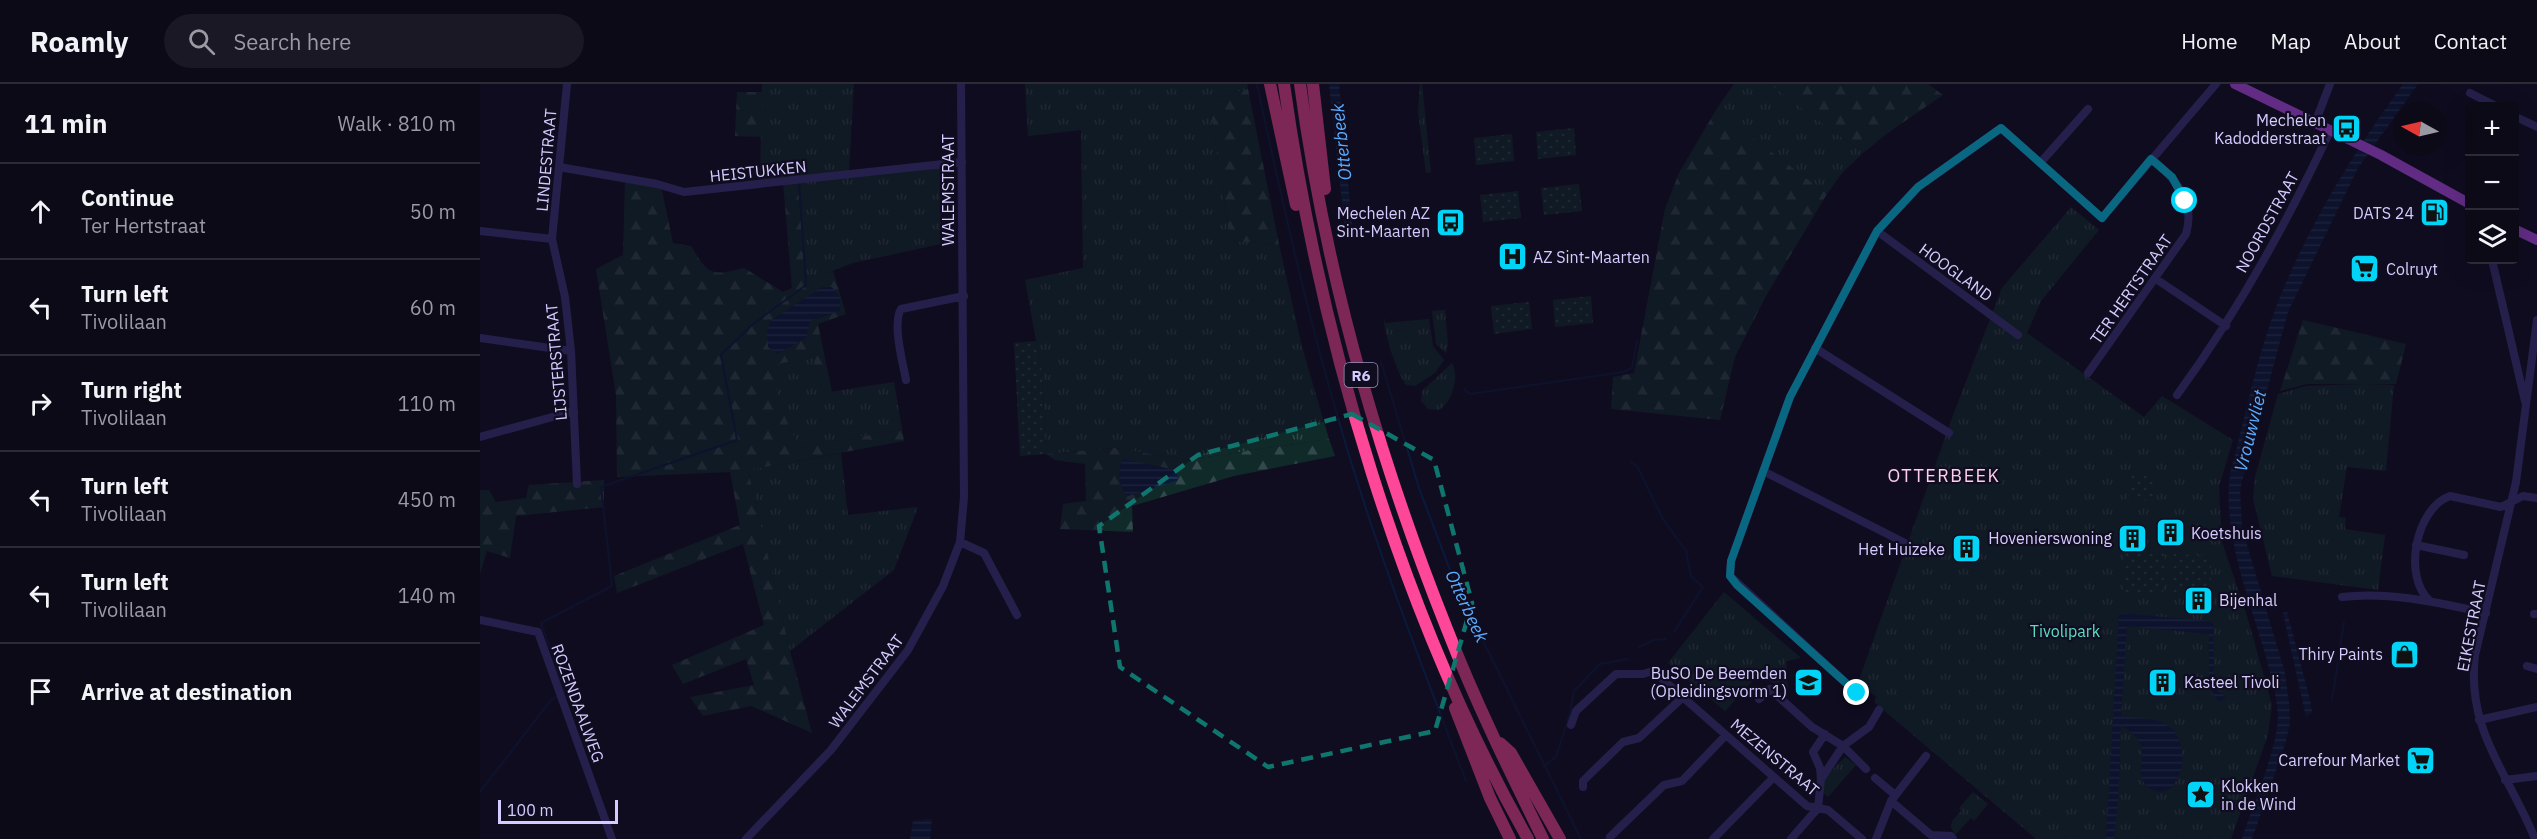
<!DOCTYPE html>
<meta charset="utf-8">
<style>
:root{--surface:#0d0a18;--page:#1b1825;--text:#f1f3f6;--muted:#9a9aa2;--line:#2d2b37}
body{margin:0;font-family:"IBM Plex Sans",sans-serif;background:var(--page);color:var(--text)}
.controls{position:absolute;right:18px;top:18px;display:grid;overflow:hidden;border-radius:6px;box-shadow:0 6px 24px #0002}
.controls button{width:54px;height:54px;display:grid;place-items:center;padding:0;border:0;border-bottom:2px solid var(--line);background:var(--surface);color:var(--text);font:30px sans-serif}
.compass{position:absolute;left:1913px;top:18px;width:54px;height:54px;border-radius:50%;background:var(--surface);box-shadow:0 6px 24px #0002;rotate:278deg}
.scale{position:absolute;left:18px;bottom:15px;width:120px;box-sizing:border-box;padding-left:6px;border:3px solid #d4ccff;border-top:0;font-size:16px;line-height:21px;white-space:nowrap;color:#d4ccff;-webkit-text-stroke:4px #110d20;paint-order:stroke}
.stop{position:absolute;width:18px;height:18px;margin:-14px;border:4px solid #01d4f6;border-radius:50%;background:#fff}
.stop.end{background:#01d4f6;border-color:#fff;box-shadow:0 2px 6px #0008}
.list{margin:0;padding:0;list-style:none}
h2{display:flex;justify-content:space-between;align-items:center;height:78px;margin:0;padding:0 24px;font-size:26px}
h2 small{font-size:20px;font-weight:400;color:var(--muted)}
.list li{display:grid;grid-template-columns:39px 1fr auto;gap:18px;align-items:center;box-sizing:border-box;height:96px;padding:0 24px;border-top:2px solid var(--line)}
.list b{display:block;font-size:22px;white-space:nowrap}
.list p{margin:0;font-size:20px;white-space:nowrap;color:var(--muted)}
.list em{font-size:20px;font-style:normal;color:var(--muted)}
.icon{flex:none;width:33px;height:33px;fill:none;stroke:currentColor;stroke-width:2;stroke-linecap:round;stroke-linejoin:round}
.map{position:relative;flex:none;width:2057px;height:755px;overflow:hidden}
header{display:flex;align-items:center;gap:36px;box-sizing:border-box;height:84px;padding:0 30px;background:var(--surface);border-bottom:2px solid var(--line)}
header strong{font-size:28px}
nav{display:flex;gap:33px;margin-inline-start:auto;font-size:21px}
.search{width:420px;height:54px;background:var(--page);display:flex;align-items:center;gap:15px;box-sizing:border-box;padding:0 21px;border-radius:33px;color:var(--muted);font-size:22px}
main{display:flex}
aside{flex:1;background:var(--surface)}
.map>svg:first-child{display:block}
</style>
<header>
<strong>Roamly</strong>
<div class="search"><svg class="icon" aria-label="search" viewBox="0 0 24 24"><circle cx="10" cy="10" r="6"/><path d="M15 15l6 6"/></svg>Search here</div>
<nav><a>Home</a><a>Map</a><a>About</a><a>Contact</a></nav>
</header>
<main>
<aside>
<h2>11 min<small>Walk · 810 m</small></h2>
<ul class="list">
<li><svg class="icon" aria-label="ahead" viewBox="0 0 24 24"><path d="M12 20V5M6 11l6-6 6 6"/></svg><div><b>Continue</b><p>Ter Hertstraat</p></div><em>50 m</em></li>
<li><svg class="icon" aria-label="left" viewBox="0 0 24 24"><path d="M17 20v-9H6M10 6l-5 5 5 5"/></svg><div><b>Turn left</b><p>Tivolilaan</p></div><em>60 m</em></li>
<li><svg class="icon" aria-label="right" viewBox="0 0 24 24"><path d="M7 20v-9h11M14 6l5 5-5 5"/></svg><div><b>Turn right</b><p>Tivolilaan</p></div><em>110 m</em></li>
<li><svg class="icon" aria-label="left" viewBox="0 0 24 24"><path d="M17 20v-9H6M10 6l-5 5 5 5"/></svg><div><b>Turn left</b><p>Tivolilaan</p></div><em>450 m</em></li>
<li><svg class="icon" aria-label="left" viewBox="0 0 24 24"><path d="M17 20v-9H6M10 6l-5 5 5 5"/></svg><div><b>Turn left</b><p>Tivolilaan</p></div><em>140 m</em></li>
<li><svg class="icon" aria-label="arrive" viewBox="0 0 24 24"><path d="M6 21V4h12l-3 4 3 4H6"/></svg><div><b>Arrive at destination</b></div></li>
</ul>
</aside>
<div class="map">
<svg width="2057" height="755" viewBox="0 0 2057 755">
<defs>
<pattern id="grass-tufts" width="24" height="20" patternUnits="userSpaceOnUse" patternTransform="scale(1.5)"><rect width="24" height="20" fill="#102a2a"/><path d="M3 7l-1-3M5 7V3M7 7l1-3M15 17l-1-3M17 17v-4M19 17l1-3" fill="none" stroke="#32484a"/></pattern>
<pattern id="forest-firs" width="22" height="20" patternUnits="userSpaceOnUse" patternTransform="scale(1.5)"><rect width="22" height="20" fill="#102a2a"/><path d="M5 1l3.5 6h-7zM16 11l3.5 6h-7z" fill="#32484a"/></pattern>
<pattern id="garden-dots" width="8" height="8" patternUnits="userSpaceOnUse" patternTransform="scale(1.5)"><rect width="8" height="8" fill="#102a2a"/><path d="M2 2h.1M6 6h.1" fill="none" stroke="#32484a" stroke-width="1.8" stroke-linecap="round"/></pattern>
<pattern id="water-rules" width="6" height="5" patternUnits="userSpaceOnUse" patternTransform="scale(1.5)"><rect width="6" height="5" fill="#091a3d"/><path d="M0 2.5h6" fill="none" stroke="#2c3a5a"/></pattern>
</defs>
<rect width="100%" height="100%" fill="#110d20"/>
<path fill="url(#grass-tufts)" d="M282,0H374L369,87L280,98Z
M545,0H767L768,5L729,16L750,157L799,160L822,263L849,355L706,376L635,364L566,370L562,289L545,196L603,184L601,46L548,52Z
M940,0H942L951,88L946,89L938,28Z
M1254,0H1290L1383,69L1362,89L1347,110L1236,26Z
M460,81L461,160L373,179L326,197L318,96Z
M1591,123L1619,146L1561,217L1547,249L1664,333L1682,312L1753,356L1739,402L1742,458L1767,532L1792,621L1788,651L1751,755H1556L1394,618L1396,613L1378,599L1472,334L1522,204Z
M965,226L968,261L966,269L956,260L952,227Z
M904,233L905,239L949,235L953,262L964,276L955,289L935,302L926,301C917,289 903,247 904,233Z
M333,272L343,309L414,298L422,345L319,364L298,317L291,281Z
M972,279C980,292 972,319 959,326L948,325L941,317L942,307Z
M1884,300L1914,301L1906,387L1867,383L1859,433L1866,434L1865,445L1905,451L1898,506L1792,492L1773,415L1775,393L1798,310L1826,302Z
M361,369L368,431L438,423L414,486L310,567L268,386Z
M1244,508L1321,574L1306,577L1308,605L1277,592L1245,627L1188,579Z
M1365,673L1376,681L1348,713L1342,708L1344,694Z
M1493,708L1508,720L1494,737L1491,734L1475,751L1471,743L1472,737L1481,727L1479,724Z"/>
<path fill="url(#forest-firs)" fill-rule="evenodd" d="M1290,0H1448L1463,11L1409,48L1383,69Z
M768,5L799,160L750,157L729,16Z
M257,8H282V53L255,52Z
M1236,26L1347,110L1286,212L1255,273L1240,336L1131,325L1133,293L1154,289L1185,125L1199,89Z
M318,96L326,196L353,187L366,230L338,240L352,308L343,309L333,273L292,281L298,317L319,364L422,345L424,357L268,386L310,567L332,649L271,622L223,632L210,613L274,601L266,575L203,600L192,581L284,541L263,460L137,509L134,492L260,441L250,388L137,393L136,311L116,185L143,171L145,97L181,102L193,159L211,162C229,192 231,192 264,184L303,208L312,204L303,98ZM309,225L360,227L330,237H290Z
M1823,236L1926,260L1916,300H1827L1800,307Z
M849,355L855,372L754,392L652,422L653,448L580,445L583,420L606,417L605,380L575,376L566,370L635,364L706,376Z
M124,396V423L36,432L30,474L7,467L0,490V406H9L16,418L46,414L49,401Z"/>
<path fill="url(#garden-dots)" d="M1094,44L1096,71L1058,75L1056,48Z
M1032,50L1034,77L996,81L994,54Z
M1099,100L1102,127L1064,131L1061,104Z
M1038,107L1041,134L1003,138L1000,111Z
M1111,212L1113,239L1075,243L1073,216Z
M1049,218L1052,245L1014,250L1011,222Z
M556,257L562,289L566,370L540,372L534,259Z
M1650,387L1676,390L1673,417L1648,415Z
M1645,468L1685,470L1683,510L1644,509Z
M1693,470L1731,472V512L1692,511Z"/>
<path fill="#102a2a" d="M1234,582L1263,607L1245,627L1216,602Z"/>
<path fill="url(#water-rules)" d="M849,0H859L873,152L866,153Z
M1923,0H1938L1878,84L1808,228L1760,405L1762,444L1805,589L1809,619L1810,639L1806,657L1772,755H1762C1772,722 1798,664 1798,632C1797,612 1791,593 1786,573C1770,517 1740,443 1751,386C1766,330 1777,271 1798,218C1829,140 1874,68 1923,0Z
M342,203H352L360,214V227L330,237L326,254L297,270L288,263L287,248L290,237Z
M643,375L696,386L698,396L648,412C638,403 637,387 643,375Z
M1807,528L1830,616L1832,628L1826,633L1803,529Z
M1639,529L1728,537L1733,540L1734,602L1746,614L1739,618L1729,605V550L1647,542L1641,632C1657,635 1677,633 1690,643C1716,665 1697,725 1668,703C1653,692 1667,673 1660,659C1657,652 1647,645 1641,641L1638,719L1634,755H1626Z
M452,735L450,755H430L433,737Z"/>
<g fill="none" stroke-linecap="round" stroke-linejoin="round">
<path stroke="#091a3d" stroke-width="2" d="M777,0C806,136 837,273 880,406C911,504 949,600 986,697
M901,278L939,404L976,502L1101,755
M984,305L990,310L1144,288L1152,284L1157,257
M1150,378L1157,382L1183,435L1206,467L1211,492L1223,503L1194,548
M1159,563L1174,556L1186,555
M1860,563L1864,538
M1852,616L1860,565
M1064,682L1076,673L1090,629L1094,607L1120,580L1148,575
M0,708L71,616L85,608L61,539L132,502L121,403L257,356L241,271L273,240L326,201L319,99"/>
<path stroke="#3d387f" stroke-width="8" d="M87,0L72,155L85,213L91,267L97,400
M1990,9L2016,22
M2034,32L2057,43
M1835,39L1850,0
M1561,78L1608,25
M79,83L177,100L204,108L482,78
M0,147L72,155
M1397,147L1538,251
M2012,176L2045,317
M1676,195L1746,242
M0,254L91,267
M1335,264L1469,349
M1608,289L1706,150C1716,116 1695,95 1672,75
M426,296C423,279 412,240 421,225L484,212
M1697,311C1757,229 1807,139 1850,47
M0,353L94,327
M1283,387L1425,459
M480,458L504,469L537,531
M1936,461L1984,471
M1862,513C1909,507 1960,519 2006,529
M1950,517C1922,493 1936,424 1970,412L2021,423L2043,412L2057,414
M2054,530H2057
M0,536L58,548L132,755
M2047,582L2057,585
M1377,609L1250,492L1251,477L1310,313L1397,147L1438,103L1521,44L1622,134L1736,0
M1279,615L1290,605L1332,643L1363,662L1386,685
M1999,636L2057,623
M1091,641L1096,627L1136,590H1163L1173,587L1327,722L1348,726L1382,755
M1446,672L1411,717L1451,751L1471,752L1473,755
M1395,694L1415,711
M1341,695L1340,684L1333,668L1345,650
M2025,696L2057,692
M1103,703V697L1143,658L1159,654L1203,613
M1130,753L1184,701L1202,697L1246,651
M266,755L351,666L428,566L463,502L480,458L484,413L481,0
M1233,755L1294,693
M1311,755L1338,724L1341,695L1363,662L1389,643L1399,626
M1396,755L1411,717
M2055,755C2029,690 1986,647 1995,571L2036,398L2057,236"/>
<path stroke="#c553fe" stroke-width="10" d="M1755,0L1901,71L1990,120
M2034,145L2057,156"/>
<path stroke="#fe4798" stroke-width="12" d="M790,0L816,121
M804,0C840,256 921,530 1048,755
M820,0C845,187 897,370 967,545C995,617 1029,686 1063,755
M833,0L845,105
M975,624L1010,714L1030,755
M1020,659L1031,669L1080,755"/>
</g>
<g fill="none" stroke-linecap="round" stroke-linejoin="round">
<path stroke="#01d4f6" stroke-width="8" d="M1377,609L1257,501L1250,492L1251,477L1310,313L1397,147L1438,103L1521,44L1622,134L1671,75L1692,93L1705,117"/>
</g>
<path d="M0 0H2057V755H0ZM872,330L954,376L992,519L955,647L788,683L640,583L619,442L718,371Z" fill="#110d20" fill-opacity=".55" fill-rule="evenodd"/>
<path fill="none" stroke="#0f766e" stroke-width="4.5" stroke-dasharray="12 8" stroke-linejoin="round" d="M872,330L954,376L992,519L955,647L788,683L640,583L619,442L718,371Z"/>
<defs>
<symbol id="bus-square" viewBox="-11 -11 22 22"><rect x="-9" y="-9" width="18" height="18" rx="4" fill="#01d4f6" stroke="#110d20"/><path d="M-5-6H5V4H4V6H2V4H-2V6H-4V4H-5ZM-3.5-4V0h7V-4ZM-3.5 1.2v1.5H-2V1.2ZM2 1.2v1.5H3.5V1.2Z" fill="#111"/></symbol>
<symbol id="fuel-square" viewBox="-11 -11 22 22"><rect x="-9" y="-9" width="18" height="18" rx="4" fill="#01d4f6" stroke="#110d20"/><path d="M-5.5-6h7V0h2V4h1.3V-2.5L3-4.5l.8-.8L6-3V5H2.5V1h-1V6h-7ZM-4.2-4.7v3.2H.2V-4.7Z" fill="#111"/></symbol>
<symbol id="hospital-square" viewBox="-11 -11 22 22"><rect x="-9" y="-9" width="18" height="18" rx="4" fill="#01d4f6" stroke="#110d20"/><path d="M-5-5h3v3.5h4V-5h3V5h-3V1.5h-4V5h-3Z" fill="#111"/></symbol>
<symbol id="supermarket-square" viewBox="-11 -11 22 22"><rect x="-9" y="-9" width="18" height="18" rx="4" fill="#01d4f6" stroke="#110d20"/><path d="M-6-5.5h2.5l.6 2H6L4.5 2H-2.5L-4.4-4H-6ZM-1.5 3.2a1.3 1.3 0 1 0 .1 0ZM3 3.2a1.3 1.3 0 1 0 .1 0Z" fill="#111"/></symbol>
<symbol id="building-square" viewBox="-11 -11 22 22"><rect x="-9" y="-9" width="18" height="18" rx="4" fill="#01d4f6" stroke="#110d20"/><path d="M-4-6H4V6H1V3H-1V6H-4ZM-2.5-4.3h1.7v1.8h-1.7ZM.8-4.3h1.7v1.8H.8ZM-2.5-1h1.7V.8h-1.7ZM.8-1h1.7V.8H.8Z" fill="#111"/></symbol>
<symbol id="shop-square" viewBox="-11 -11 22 22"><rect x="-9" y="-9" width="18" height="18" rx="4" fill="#01d4f6" stroke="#110d20"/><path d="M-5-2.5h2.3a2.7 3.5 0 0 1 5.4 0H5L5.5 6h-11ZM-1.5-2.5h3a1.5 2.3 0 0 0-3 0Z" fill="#111"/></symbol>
<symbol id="school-square" viewBox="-11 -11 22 22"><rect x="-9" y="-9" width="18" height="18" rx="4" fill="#01d4f6" stroke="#110d20"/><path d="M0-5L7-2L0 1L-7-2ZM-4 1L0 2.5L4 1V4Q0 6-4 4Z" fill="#111"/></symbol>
<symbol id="sight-square" viewBox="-11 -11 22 22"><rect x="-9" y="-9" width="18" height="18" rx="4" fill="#01d4f6" stroke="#110d20"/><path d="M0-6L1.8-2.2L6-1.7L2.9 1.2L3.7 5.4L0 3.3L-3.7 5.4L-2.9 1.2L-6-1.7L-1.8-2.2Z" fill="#111"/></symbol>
</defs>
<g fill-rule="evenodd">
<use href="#bus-square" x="1850" y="28" width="33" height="33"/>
<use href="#fuel-square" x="1938" y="112" width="33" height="33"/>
<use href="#bus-square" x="954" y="122" width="33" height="33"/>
<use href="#hospital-square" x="1016" y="156" width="33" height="33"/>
<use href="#supermarket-square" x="1868" y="168" width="33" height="33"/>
<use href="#building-square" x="1674" y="432" width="33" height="33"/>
<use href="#building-square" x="1636" y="438" width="33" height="33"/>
<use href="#building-square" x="1470" y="448" width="33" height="33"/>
<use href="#building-square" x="1702" y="500" width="33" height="33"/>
<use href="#shop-square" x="1908" y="554" width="33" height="33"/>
<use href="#school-square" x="1312" y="582" width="33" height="33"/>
<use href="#building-square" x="1666" y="582" width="33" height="33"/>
<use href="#supermarket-square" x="1924" y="660" width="33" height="33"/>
<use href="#sight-square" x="1704" y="694" width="33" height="33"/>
</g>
<g text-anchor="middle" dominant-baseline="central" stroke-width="4.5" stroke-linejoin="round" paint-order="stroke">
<rect fill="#110d20" stroke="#9a93bc" stroke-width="1.5" x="864.5" y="279" width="33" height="24" rx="4.5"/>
<g font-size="15" font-weight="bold" fill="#d4ccff">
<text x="881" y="291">R6</text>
</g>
<g font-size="16" fill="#d4ccff" stroke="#110d20" text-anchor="end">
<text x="1846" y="36">Mechelen<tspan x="1846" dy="18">Kadodderstraat</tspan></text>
<text x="950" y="129">Mechelen AZ<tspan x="950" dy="18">Sint-Maarten</tspan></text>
<text x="1934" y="129">DATS 24</text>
<text x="1053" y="173" text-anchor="start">AZ Sint-Maarten</text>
<text x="1906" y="185" text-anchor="start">Colruyt</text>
<text x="1711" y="449" text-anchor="start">Koetshuis</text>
<text x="1632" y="454">Hovenierswoning</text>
<text x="1465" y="465">Het Huizeke</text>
<text x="1739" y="516" text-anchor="start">Bijenhal</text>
<text x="1903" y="570">Thiry Paints</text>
<text x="1307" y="589">BuSO De Beemden<tspan x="1307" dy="18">(Opleidingsvorm 1)</tspan></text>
<text x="1704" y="598" text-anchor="start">Kasteel Tivoli</text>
<text x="1920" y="676">Carrefour Market</text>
<text x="1741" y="702" text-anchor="start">Klokken<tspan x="1741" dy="18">in de Wind</tspan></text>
</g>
<g font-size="16" fill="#d4ccff" stroke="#110d20">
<text transform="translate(66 76) rotate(-85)">LINDESTRAAT</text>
<text transform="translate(278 87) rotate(-6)">HEISTUKKEN</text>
<text transform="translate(468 106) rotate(-90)">WALEMSTRAAT</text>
<text transform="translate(1787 138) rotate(-61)">NOORDSTRAAT</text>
<text transform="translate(1476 188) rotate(36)">HOOGLAND</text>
<text transform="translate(1651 205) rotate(-55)">TER HERTSTRAAT</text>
<text transform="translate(76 278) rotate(-95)">LIJSTERSTRAAT</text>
<text transform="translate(1991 542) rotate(-79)">EIKESTRAAT</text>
<text transform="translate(386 597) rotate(-53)">WALEMSTRAAT</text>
<text transform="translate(98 619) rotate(70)">ROZENDAALWEG</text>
<text transform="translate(1295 673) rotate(40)">MEZENSTRAAT</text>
</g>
<g font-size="16" fill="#58dec2" stroke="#110d20">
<text x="1585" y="547">Tivolipark</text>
</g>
<g font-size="18" font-style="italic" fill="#5aacff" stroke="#110d20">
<text transform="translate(861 58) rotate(-96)">Otterbeek</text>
<text transform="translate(1770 347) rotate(-76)">Vrouwvliet</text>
<text transform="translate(987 522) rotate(65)">Otterbeek</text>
</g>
<g font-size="18" letter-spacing="1.5" fill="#ffceeb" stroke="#110d20">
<text x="1464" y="391">OTTERBEEK</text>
</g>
</g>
</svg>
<div class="controls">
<button>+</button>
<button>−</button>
<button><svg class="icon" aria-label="layers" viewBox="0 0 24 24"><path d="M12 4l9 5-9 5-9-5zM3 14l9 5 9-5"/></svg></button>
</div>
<svg class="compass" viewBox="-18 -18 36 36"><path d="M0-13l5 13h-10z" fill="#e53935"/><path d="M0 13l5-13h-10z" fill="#9a9aa2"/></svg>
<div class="scale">100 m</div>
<div class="stop" style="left:1705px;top:117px"></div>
<div class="stop end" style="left:1377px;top:609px"></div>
</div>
</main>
